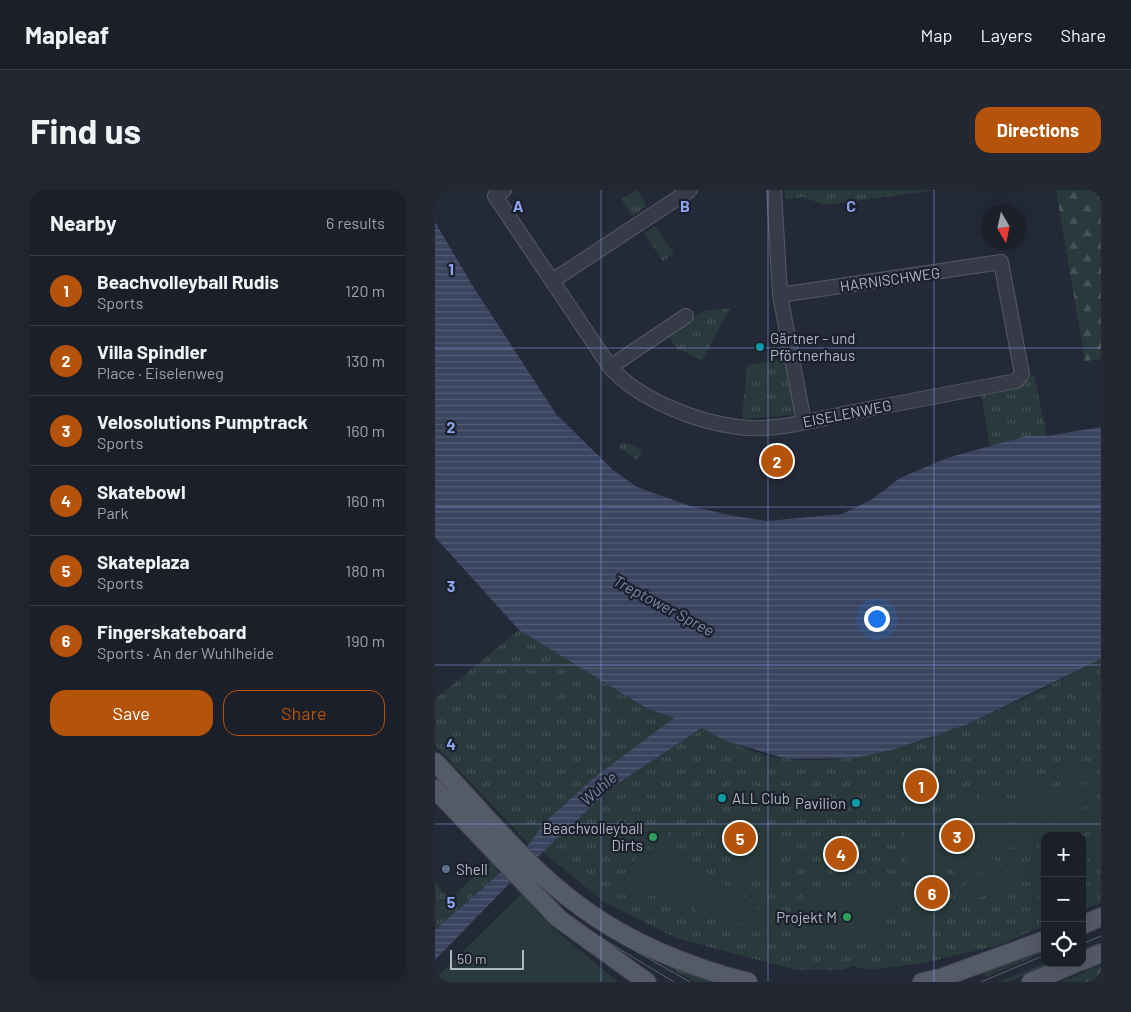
<!DOCTYPE html>
<meta charset="utf-8">
<style>
:root{--surface:#1a1f29;--page:#232731;--text:#f1f3f6;--muted:#9fa2a8;--line:#383d46;--accent:#b45309}
body{margin:0;font-family:Barlow,sans-serif;background:var(--page);color:var(--text)}
.controls{position:absolute;right:15px;bottom:15px;display:grid;overflow:hidden;border-radius:10px;box-shadow:0 5px 20px #0002}
.controls button{width:45px;height:45px;display:grid;place-items:center;padding:0;border:0;border-bottom:1px solid var(--line);background:var(--surface);color:var(--text);font:25px sans-serif}
.compass{position:absolute;left:546px;top:15px;width:45px;height:45px;border-radius:50%;background:var(--surface);box-shadow:0 5px 20px #0002;rotate:171deg}
.scale{position:absolute;left:15px;bottom:12px;width:74px;box-sizing:border-box;padding-left:5px;border:2px solid #b1b6c4;border-top:0;font-size:14px;line-height:18px;white-space:nowrap;color:#b1b6c4;-webkit-text-stroke:4px #1c202d;paint-order:stroke}
.you{position:absolute;left:441px;top:428px;width:18px;height:18px;margin:-12px;border:4px solid #fff;border-radius:50%;background:#1a73e8;box-shadow:0 0 0 8px #1a73e833}
.badge{display:grid;place-items:center;width:32px;height:32px;border-radius:50%;background:var(--accent);color:#fff;font-size:16px;font-weight:700}
.pin{position:absolute;translate:-50% -50%;border:2px solid #fff;box-shadow:0 1px 5px #0006}
.list{margin:0;padding:0;list-style:none}
h2{display:flex;justify-content:space-between;align-items:center;height:65px;margin:0;padding:0 20px;font-size:21px}
h2 small{font-size:16px;font-weight:400;color:var(--muted)}
.list li{display:grid;grid-template-columns:32px 1fr auto;gap:15px;align-items:center;box-sizing:border-box;height:70px;padding:0 20px;border-top:1px solid var(--line)}
.list b{display:block;font-size:19px;white-space:nowrap}
.list p{margin:0;font-size:16px;white-space:nowrap;color:var(--muted)}
.list em{font-size:16px;font-style:normal;color:var(--muted)}
.actions{display:flex;gap:10px;padding:15px 20px}
.actions a{flex:1;padding:11px 0;border:1px solid var(--accent);border-radius:15px;text-align:center;font-size:18px;color:var(--accent)}
.actions .main{background:var(--accent);color:#fff}
.icon{flex:none;width:28px;height:28px;fill:none;stroke:currentColor;stroke-width:2;stroke-linecap:round;stroke-linejoin:round}
.map{position:relative;flex:none;width:666px;height:792px;overflow:hidden;border-radius:15px}
header{display:flex;align-items:center;gap:30px;box-sizing:border-box;height:70px;padding:0 25px;background:var(--surface);border-bottom:1px solid var(--line)}
header strong{font-size:24px}
nav{display:flex;gap:28px;margin-inline-start:auto;font-size:18px}
.intro{display:flex;align-items:center;justify-content:space-between;box-sizing:border-box;height:120px;padding:0 30px}
h1{margin:0;font-size:35px}
.button{padding:12px 22px;border-radius:15px;background:var(--accent);color:#fff;font-size:18px;font-weight:700}
main{display:flex;gap:30px;padding:0 30px}
aside{flex:1;background:var(--surface);border-radius:15px;box-shadow:0 5px 20px #0002}
.map>svg:first-child{display:block}
</style>
<header>
<strong>Mapleaf</strong>
<nav><a>Map</a><a>Layers</a><a>Share</a></nav>
</header>
<div class="intro"><h1>Find us</h1><a class="button">Directions</a></div>
<main>
<aside>
<h2>Nearby<small>6 results</small></h2>
<ul class="list">
<li><span class="badge">1</span><div><b>Beachvolleyball Rudis</b><p>Sports</p></div><em>120 m</em></li>
<li><span class="badge">2</span><div><b>Villa Spindler</b><p>Place · Eiselenweg</p></div><em>130 m</em></li>
<li><span class="badge">3</span><div><b>Velosolutions Pumptrack</b><p>Sports</p></div><em>160 m</em></li>
<li><span class="badge">4</span><div><b>Skatebowl</b><p>Park</p></div><em>160 m</em></li>
<li><span class="badge">5</span><div><b>Skateplaza</b><p>Sports</p></div><em>180 m</em></li>
<li><span class="badge">6</span><div><b>Fingerskateboard</b><p>Sports · An der Wuhlheide</p></div><em>190 m</em></li>
</ul>
<div class="actions"><a class="main">Save</a><a>Share</a></div>
</aside>
<div class="map">
<svg width="666" height="792" viewBox="0 0 666 792">
<defs>
<pattern id="grass-tufts" width="24" height="20" patternUnits="userSpaceOnUse" patternTransform="scale(1.25)"><rect width="24" height="20" fill="#29393c"/><path d="M3 7l-1-3M5 7V3M7 7l1-3M15 17l-1-3M17 17v-4M19 17l1-3" fill="none" stroke="#465357"/></pattern>
<pattern id="forest-firs" width="22" height="20" patternUnits="userSpaceOnUse" patternTransform="scale(1.25)"><rect width="22" height="20" fill="#29393c"/><path d="M5 1l3.5 6h-7zM16 11l3.5 6h-7z" fill="#465357"/></pattern>
<pattern id="water-rules" width="6" height="5" patternUnits="userSpaceOnUse" patternTransform="scale(1.25)"><rect width="6" height="5" fill="#3a445f"/><path d="M0 2.5h6" fill="none" stroke="#545d74"/></pattern>
</defs>
<rect width="100%" height="100%" fill="#232937"/>
<path fill="url(#grass-tufts)" d="M202,0L212,16L197,26L186,9Z
M350,0H502L390,15L368,7L350,9Z
M220,36L239,64L228,71L209,43Z
M295,118L267,170L241,158L233,145L268,121Z
M351,168L361,220L358,225L307,229L312,175Z
M599,186L612,246H591L555,256L546,204L586,197L595,187Z
M187,253L201,256L207,263L202,270L184,257Z
M84,440L211,518L239,528L109,633L94,654L0,555V509Z
M666,469V713L647,720V646H610V736L564,755L489,773L436,780L417,776L408,780H361L241,748L169,712L108,662L176,598L268,538C293,552 323,566 352,569C455,581 577,515 666,469Z
M56,671L64,684L0,740V691L7,701L16,708Z
M610,761V762L551,787L549,782Z
M217,768L288,792H260Z
M610,773H618L573,792H563Z"/>
<path fill="url(#forest-firs)" d="M621,0H666V169L650,171Z
M666,775V792H626Z"/>
<path fill="#29393c" d="M641,576C650,577 660,579 664,588C666,596 661,603 655,608C644,618 572,635 555,635L551,636L550,641L573,638L666,615V636L641,646H610V653C599,656 590,656 578,657C573,658 569,661 563,662C550,666 538,652 536,640C542,615 552,614 574,609C587,606 648,599 653,593L650,590C623,588 576,602 549,610L545,608L544,603L546,600Z
M495,583L496,608L477,609L476,584Z
M535,609L542,610L544,617C535,632 526,649 545,662C549,665 554,665 559,670L558,678L552,683L517,681C505,665 510,636 512,618L517,613Z
M503,621L507,686L473,689L468,623Z
M279,633L314,644H321L358,653V661L346,663L343,689L296,684L298,658L273,648Z
M205,639L234,641L229,663L201,652Z
M666,652V665L647,671V658Z
M205,661L219,662L249,673L266,686L305,701L312,711L320,717L341,726V739L327,733H294L269,727L249,709L232,706H210L193,699L189,690Z
M610,670V684L534,711L529,695Z
M460,698L462,722L449,723L451,751L378,755L377,731L370,721L369,703Z
M86,704L118,738L183,792H0V789Z
M496,711L498,740L479,742L477,712Z"/>
<path fill="url(#water-rules)" d="M0,32L39,98L121,224L178,280L202,297L255,316L299,326L332,331L407,324L436,310L465,288L512,268L591,246H612L666,237V469L533,534L460,559L421,568L352,569L291,551L267,538L176,598L74,694L0,770V740L64,684L94,654L109,633L160,587L239,528L211,518L84,440L0,347Z"/>
<g fill="none" stroke-linecap="round" stroke-linejoin="round">
<defs>
<path id="minor" d="M69,0L60,6L175,177C203,209 261,232 303,237C339,242 378,230 413,223C469,212 525,202 581,191L587,184L566,72L345,105
M339,0L345,105L369,232
M117,91L255,0
M175,177L251,126"/>
<path id="major" d="M0,572C47,621 91,677 146,717C195,753 254,777 313,792
M0,599L123,728L212,792
M647,735L666,727
M647,771L666,763
M487,792L506,788L610,750
M596,792L641,773"/>
</defs>
<use href="#minor" stroke="#545966" stroke-width="16"/>
<use href="#major" stroke="#404451" stroke-width="20"/>
<use href="#minor" stroke="#373b48" stroke-width="14"/>
<use href="#major" stroke="#555a68" stroke-width="18"/>
<path stroke="#5b6071" stroke-width="1" d="M0,582C41,625 79,673 125,711C164,743 212,767 255,792
M153,740L239,792
M647,754L666,746
M546,792L610,765"/>
</g>
<path fill="none" stroke="#8ca3ee" stroke-width="1" stroke-opacity="0.55" d="M166,0V792M333,0V792M499,0V792M0,158H666M0,317H666M0,475H666M0,634H666"/>
<g fill="#0f9aa8" stroke="#1c202d" stroke-width="2">
<circle cx="325" cy="157" r="5"/>
<circle cx="287" cy="608" r="5"/>
<circle cx="421" cy="613" r="5"/>
</g>
<g fill="#2e9e5b" stroke="#1c202d" stroke-width="2">
<circle cx="218" cy="647" r="5"/>
<circle cx="412" cy="727" r="5"/>
</g>
<circle fill="#5c6f8a" stroke="#1c202d" stroke-width="2" cx="11" cy="679" r="5"/>
<g text-anchor="middle" dominant-baseline="central" stroke-width="4.5" stroke-linejoin="round" paint-order="stroke">
<g font-size="15" fill="#b1b6c4" stroke="#1c202d">
<text transform="translate(455 89) rotate(-8)">HARNISCHWEG</text>
<text transform="translate(412 223) rotate(-11)">EISELENWEG</text>
</g>
<g font-size="15" fill="#b1b6c4" stroke="#1c202d" text-anchor="start">
<text x="335" y="148">Gärtner - und<tspan x="335" dy="17">Pförtnerhaus</tspan></text>
<text x="297" y="608">ALL Club</text>
<text x="411" y="613" text-anchor="end">Pavilion</text>
<text x="208" y="638" text-anchor="end">Beachvolleyball<tspan x="208" dy="17">Dirts</tspan></text>
<text x="21" y="679">Shell</text>
<text x="402" y="727" text-anchor="end">Projekt M</text>
</g>
<g font-size="16" font-style="italic" fill="#7c88aa" stroke="#1c202d">
<text transform="translate(229 415) rotate(28)">Treptower Spree</text>
<text transform="translate(163 598) rotate(-41)">Wuhle</text>
</g>
</g>
<g font-size="16" text-anchor="middle" font-weight="bold" fill="#8ca3ee" stroke="#1c202d" stroke-width="4.5" stroke-linejoin="round" paint-order="stroke">
<text x="83" y="22">A</text>
<text x="250" y="22">B</text>
<text x="416" y="22">C</text>
<text x="16" y="85">1</text>
<text x="16" y="243">2</text>
<text x="16" y="402">3</text>
<text x="16" y="560">4</text>
<text x="16" y="718">5</text>
</g>
</svg>
<div class="controls">
<button>+</button>
<button>−</button>
<button><svg class="icon" aria-label="locate" viewBox="0 0 24 24"><circle cx="12" cy="12" r="6"/><path d="M12 2v4M12 18v4M2 12h4M18 12h4"/></svg></button>
</div>
<svg class="compass" viewBox="-18 -18 36 36"><path d="M0-13l5 13h-10z" fill="#e53935"/><path d="M0 13l5-13h-10z" fill="#9fa2a8"/></svg>
<div class="scale">50 m</div>
<div class="you"></div>
<div class="pin badge" style="left:486px;top:596px">1</div>
<div class="pin badge" style="left:342px;top:271px">2</div>
<div class="pin badge" style="left:522px;top:646px">3</div>
<div class="pin badge" style="left:406px;top:664px">4</div>
<div class="pin badge" style="left:305px;top:648px">5</div>
<div class="pin badge" style="left:497px;top:703px">6</div>
</div>
</main>
